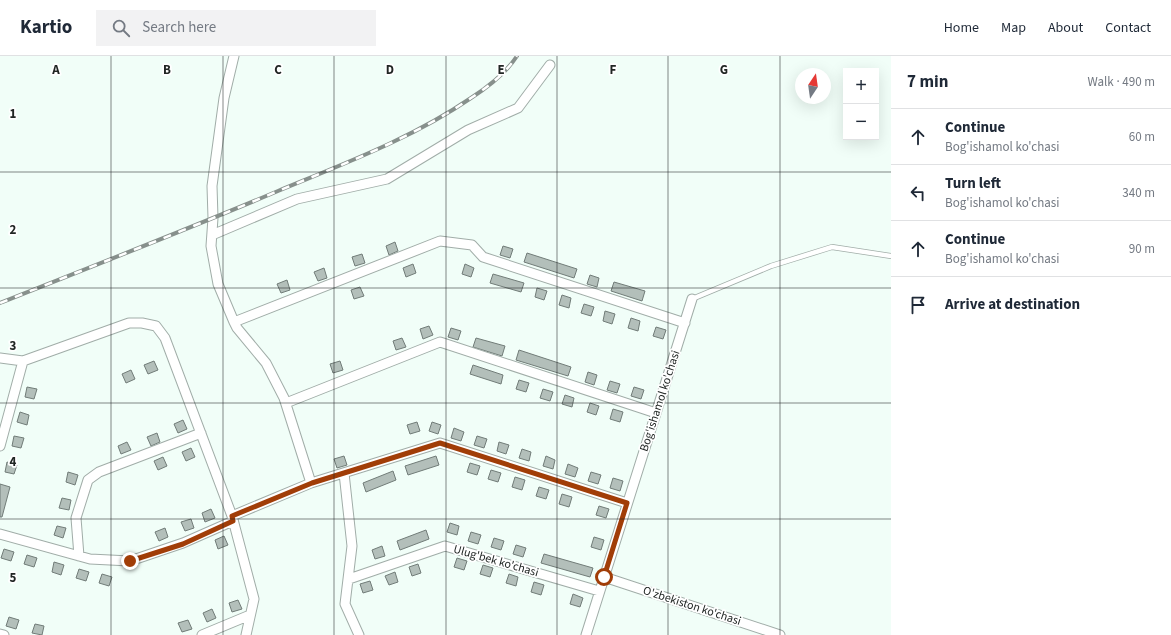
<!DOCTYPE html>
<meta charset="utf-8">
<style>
:root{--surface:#fff;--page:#f2f2f3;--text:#1f2937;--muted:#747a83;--line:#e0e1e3}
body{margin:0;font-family:"Source Sans 3",sans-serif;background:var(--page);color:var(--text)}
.controls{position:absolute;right:12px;top:12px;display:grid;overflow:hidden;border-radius:0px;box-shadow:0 4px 16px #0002}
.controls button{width:36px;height:36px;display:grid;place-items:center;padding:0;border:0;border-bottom:1px solid var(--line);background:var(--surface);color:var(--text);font:20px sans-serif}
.compass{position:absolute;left:795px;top:12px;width:36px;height:36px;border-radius:50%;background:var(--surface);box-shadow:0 4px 16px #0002;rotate:13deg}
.stop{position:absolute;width:12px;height:12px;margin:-9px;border:3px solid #a13d07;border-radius:50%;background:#fff}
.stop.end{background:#a13d07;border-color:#fff;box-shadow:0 1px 4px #0008}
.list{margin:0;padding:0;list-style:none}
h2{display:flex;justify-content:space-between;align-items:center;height:52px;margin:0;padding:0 16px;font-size:17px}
h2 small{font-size:13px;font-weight:400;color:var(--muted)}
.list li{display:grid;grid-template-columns:26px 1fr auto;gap:12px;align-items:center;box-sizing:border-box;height:56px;padding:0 16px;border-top:1px solid var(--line)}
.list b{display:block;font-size:15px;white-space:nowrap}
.list p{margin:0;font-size:13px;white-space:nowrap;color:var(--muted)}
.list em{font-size:13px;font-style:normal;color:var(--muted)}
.icon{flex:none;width:22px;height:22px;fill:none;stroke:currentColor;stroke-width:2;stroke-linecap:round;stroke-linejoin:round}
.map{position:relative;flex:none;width:891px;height:579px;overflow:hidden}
header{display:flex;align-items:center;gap:24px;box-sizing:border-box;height:56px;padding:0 20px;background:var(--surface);border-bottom:1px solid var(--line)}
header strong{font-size:19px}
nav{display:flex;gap:22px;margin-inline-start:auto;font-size:14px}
.search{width:280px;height:36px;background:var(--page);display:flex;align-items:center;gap:10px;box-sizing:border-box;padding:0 14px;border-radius:0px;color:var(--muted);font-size:15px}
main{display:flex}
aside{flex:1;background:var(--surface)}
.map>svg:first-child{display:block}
</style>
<header>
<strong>Kartio</strong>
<div class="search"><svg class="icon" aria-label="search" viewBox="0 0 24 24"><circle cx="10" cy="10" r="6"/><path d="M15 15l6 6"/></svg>Search here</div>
<nav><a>Home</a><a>Map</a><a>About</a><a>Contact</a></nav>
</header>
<main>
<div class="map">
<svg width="891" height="579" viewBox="0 0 891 579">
<rect width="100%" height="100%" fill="#f1fef8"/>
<path fill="#b3bfba" stroke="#717c78" d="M395,186L398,195L389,199L386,190Z
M503,190L513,193L510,202L500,199Z
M527,197L577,213L574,222L524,206Z
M362,198L365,207L355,210L352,201Z
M413,208L416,217L406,221L403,212Z
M465,208L474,212L471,221L462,218Z
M324,212L327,222L318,225L314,216Z
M493,218L524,227L521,236L490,227Z
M590,219L599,222L597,231L587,228Z
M287,224L290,234L281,237L277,228Z
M614,226L645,235L642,245L611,235Z
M360,231L364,240L354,243L351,234Z
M537,232L547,235L544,244L535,241Z
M562,239L571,242L569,252L559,249Z
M584,248L594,251L591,260L581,257Z
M605,255L615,258L612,268L603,265Z
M631,262L640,265L638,275L628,272Z
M429,270L433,279L423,283L420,273Z
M656,271L666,274L663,283L653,280Z
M451,272L461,275L458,284L448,281Z
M402,282L406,291L396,294L393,285Z
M476,282L505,290L502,300L473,291Z
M519,294L571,311L568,320L516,304Z
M154,305L158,314L148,318L144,309Z
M340,305L343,314L333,317L330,308Z
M473,309L503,319L501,328L470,318Z
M131,314L135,323L126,327L122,318Z
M588,316L597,319L594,329L585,326Z
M519,324L529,327L526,336L516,333Z
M610,325L620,328L617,337L607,334Z
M27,331L37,333L34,343L25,341Z
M634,331L644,334L641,343L631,340Z
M543,333L553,336L550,345L540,342Z
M565,339L574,342L572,351L562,348Z
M590,347L599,350L596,359L587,356Z
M613,353L623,356L620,366L610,363Z
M20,356L29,359L27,369L17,366Z
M183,364L187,373L178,377L174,368Z
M417,366L420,375L410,378L407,369Z
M432,366L441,369L438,378L429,375Z
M454,372L464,376L461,385L451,382Z
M157,377L160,386L151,390L147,381Z
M14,380L24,382L21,392L12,390Z
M477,380L487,383L484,392L474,389Z
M127,386L131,394L121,398L118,390Z
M499,386L509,389L506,398L497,395Z
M191,392L195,401L186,405L182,396Z
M522,393L531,396L529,405L519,402Z
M344,400L347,409L337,412L334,403Z
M436,400L439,409L408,419L405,410Z
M546,400L555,404L553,413L543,410Z
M163,401L167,410L158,414L154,405Z
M7,406L17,409L14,418L5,416Z
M470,407L480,410L477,419L467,416Z
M568,408L578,412L575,421L565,418Z
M491,414L501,417L498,426L488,423Z
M393,415L396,424L366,436L363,427Z
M68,416L78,419L75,429L66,426Z
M591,416L601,419L598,428L588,425Z
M515,421L525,424L522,434L512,431Z
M613,422L623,425L620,435L610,432Z
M0,428L10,431L2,461H0Z
M539,431L549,434L546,443L536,440Z
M562,438L572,441L569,451L559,448Z
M62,442L71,444L69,454L59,452Z
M599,450L609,453L606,462L596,459Z
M211,453L215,462L205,466L202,457Z
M191,463L194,472L185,475L181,466Z
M450,467L459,470L457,479L447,476Z
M57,470L66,472L63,482L54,479Z
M165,472L168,481L159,485L155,476Z
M426,474L429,483L400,494L397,485Z
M471,476L481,479L478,488L468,485Z
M224,480L228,489L218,493L215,484Z
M594,481L604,484L601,494L591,491Z
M494,482L504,485L501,494L491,491Z
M516,489L526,492L523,501L513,498Z
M382,490L385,500L375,503L372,494Z
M4,493L14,496L11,505L1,502Z
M544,498L593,512L590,521L541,507Z
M27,499L37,502L34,511L24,508Z
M457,502L467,505L464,514L454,511Z
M54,506L64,509L61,519L52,516Z
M418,508L421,517L412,520L409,511Z
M483,509L493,512L490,521L480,518Z
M79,513L89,516L86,525L76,522Z
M395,516L398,526L389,529L385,520Z
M102,518L112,521L109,530L99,527Z
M509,518L518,521L516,530L506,527Z
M370,525L373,534L363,537L360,528Z
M534,526L544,529L541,539L531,536Z
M573,538L583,542L580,551L570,548Z
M238,544L242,553L232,556L229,547Z
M212,553L216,562L207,566L203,557Z
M9,561L19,564L16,573L6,570Z
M188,564L192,573L182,576L178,567Z
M35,568L44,570L42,579L32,577Z"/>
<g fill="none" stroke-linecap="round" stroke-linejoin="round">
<defs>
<path id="lane" d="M692,243L771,210L832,191L891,200"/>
<path id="street" d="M234,0L224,42L212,130L213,162L211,190L218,228L234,266L237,272L266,307L284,342L311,427
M212,179L297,143L387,123L468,74L518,52L550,9
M234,266L440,185L472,189L483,201L685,267
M0,302L23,305L129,267H142L156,270L165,282L232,460L254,543L246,579
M286,347L440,286L656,357
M0,390L23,305
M344,417L352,490L345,548L359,579
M232,460L311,427L440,387L627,447
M0,478L90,503L130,505L183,487L233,465
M79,500L76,462L88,424L99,416L201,377
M604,521L780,579
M349,523L445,490L599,535
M0,578L4,579
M202,579L250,559
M586,579L692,243"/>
</defs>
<use href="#lane" stroke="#a1ada8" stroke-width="6"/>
<use href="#street" stroke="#a1ada8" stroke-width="11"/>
<use href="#lane" stroke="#fff" stroke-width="4.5"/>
<use href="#street" stroke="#fff" stroke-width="9"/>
<defs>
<path id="rail" d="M0,247C93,210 186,174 278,135C343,108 411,83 471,42C488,31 506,17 517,0"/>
</defs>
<use href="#rail" stroke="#87908c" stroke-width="4"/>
<use href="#rail" stroke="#fff" stroke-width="2.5" stroke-dasharray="8" stroke-linecap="butt"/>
</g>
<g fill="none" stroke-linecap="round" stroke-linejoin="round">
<path stroke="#a13d07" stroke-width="5" d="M130,505L183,488L233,465L232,460L312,427L440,387L627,447L604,521"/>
</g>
<path fill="none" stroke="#212624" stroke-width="1" stroke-opacity="0.55" d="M111,0V579M223,0V579M334,0V579M446,0V579M557,0V579M668,0V579M780,0V579M0,116H891M0,232H891M0,347H891M0,463H891"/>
<g text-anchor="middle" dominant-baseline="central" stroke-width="3.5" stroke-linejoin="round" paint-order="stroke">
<g font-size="12" fill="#212624" stroke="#fff">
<text transform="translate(660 345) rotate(-72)">Bog'ishamol ko'chasi</text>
<text transform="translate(496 505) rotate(16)">Ulug'bek ko'chasi</text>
<text transform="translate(692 550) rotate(18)">O'zbekiston ko'chasi</text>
</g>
</g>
<g font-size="13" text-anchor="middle" font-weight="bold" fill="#212624" stroke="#fff" stroke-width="3.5" stroke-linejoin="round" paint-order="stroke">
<text x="56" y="18">A</text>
<text x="167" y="18">B</text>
<text x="278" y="18">C</text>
<text x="390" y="18">D</text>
<text x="501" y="18">E</text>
<text x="613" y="18">F</text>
<text x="724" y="18">G</text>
<text x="13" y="62">1</text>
<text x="13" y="178">2</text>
<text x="13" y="294">3</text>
<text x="13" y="410">4</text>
<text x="13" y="526">5</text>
</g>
</svg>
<div class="controls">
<button>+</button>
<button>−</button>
</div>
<svg class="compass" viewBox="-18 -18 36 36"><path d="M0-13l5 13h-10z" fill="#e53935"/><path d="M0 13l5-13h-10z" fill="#747a83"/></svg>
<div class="stop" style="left:604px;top:521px"></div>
<div class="stop end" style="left:130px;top:505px"></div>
</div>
<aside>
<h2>7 min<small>Walk · 490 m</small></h2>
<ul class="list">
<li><svg class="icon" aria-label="ahead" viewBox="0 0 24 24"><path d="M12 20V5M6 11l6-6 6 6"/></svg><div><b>Continue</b><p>Bog'ishamol ko'chasi</p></div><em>60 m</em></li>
<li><svg class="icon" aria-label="left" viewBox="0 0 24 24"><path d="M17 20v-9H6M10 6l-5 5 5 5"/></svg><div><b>Turn left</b><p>Bog'ishamol ko'chasi</p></div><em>340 m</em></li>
<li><svg class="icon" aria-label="ahead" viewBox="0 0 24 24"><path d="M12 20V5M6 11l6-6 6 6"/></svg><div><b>Continue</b><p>Bog'ishamol ko'chasi</p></div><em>90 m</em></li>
<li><svg class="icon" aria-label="arrive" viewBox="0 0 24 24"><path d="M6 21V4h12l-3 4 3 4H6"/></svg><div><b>Arrive at destination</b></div></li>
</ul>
</aside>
</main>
